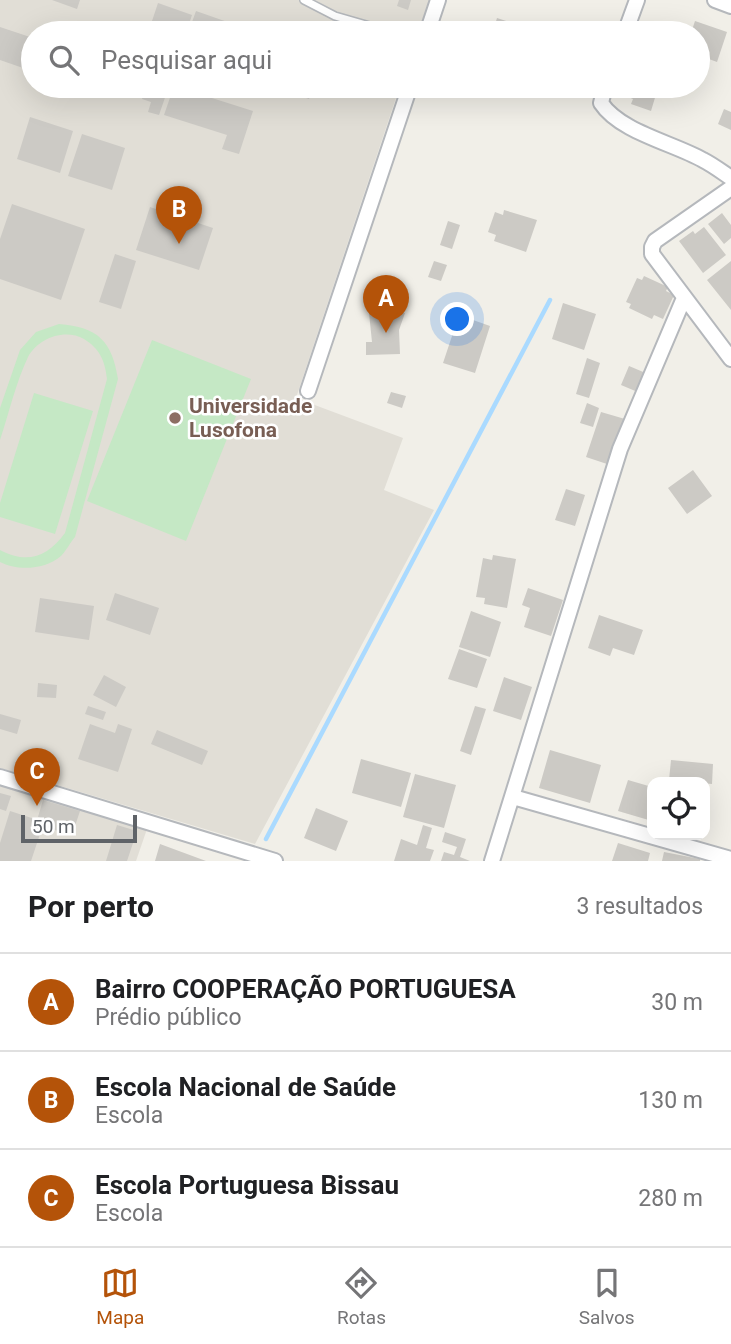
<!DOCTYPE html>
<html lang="pt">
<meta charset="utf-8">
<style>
:root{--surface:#fff;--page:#f6f6f6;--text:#202124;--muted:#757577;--line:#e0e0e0;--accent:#b45309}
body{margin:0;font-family:Roboto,sans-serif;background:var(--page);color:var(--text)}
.controls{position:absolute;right:21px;bottom:21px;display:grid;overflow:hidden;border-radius:14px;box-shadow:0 7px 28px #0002}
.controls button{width:63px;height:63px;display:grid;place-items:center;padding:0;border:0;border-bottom:2px solid var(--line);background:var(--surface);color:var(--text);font:35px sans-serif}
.scale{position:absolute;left:21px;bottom:18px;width:116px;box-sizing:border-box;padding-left:7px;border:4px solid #5f6368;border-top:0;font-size:19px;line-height:24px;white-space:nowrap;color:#5f6368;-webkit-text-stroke:5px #fff;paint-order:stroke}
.you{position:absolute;left:458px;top:320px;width:24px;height:24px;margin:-18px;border:5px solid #fff;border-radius:50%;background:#1a73e8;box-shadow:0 0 0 10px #1a73e833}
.badge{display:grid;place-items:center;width:46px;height:46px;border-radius:50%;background:var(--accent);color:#fff;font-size:23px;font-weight:700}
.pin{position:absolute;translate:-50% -58px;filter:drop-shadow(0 2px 4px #0008)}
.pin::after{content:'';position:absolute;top:37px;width:24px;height:21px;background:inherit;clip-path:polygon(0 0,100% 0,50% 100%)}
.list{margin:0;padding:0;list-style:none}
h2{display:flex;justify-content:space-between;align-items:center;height:91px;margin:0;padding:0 28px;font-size:30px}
h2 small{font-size:23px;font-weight:400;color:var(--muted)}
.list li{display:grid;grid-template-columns:46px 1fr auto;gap:21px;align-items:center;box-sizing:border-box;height:98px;padding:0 28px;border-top:2px solid var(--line)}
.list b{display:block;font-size:26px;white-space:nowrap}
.list p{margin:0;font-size:23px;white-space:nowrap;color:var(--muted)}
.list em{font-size:23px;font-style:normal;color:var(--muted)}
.icon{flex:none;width:38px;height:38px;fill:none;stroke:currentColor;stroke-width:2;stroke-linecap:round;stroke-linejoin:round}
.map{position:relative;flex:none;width:731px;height:861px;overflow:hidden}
.search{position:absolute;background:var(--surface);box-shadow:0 7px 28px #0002;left:21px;right:21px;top:21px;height:77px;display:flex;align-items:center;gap:18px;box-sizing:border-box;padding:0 24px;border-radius:38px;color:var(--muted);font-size:26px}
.sheet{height:385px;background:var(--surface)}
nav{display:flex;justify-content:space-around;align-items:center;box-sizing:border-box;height:98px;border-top:2px solid var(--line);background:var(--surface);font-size:19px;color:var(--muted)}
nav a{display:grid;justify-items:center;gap:4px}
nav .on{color:var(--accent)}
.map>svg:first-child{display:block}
</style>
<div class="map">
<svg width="731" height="861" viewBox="0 0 731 861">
<rect width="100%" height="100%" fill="#f1efe8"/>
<path fill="#e1ded6" d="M0,0H429L418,33H33V86H400L296,398L403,438L384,490L434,510L255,844L0,768Z
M0,783L147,829L136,861H0Z"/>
<path fill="#c5e8c5" d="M59,324C98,327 112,341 118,379L75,537C70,543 66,551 61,556C45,570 17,571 0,562V550C28,565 48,556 65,533L107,379C105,361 100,349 84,339C65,328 38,338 28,357C16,382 9,413 0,440V408L20,350L36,332Z
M152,340L251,379L186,541L87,501Z
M34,393L93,411L55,534L0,517V503Z"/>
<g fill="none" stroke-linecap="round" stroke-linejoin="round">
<path stroke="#aadaff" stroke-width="4.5" d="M266,839L550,300"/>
</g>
<path fill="#cccac5" d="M52,0H80L77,9Z
M399,0H411L408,10L397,6Z
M158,3L192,15L186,33H148Z
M196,11L259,33H188Z
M497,18L519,25L516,33H487L490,27L494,28Z
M695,21L727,32L717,62L698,55V33H691Z
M0,27L33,38L23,68L0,60Z
M156,86H169L159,115L148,112L151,102L142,99L145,90L154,93Z
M174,86L253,111L239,154L222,149L227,135L164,115Z
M270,86H314L309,99Z
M473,86H499L496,94Z
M550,86H587L584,97Z
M627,86H655L654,90L657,91L651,111L631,104L633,99L624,95Z
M724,109L731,112V130L718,124Z
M30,117L73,131L60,173L17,159Z
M82,134L125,148L112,190L68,176Z
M12,204L85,229L61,300L0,279V239Z
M150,207L213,228L199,270L136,250Z
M504,210L537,220L526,252L494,241L496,235L488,232L495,212L503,215Z
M722,213L731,225V238L724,244L708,224Z
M448,221L460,225L452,249L440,245Z
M704,227L726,255L703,273L679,241L693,231L695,234Z
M115,254L136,261L121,309L99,302Z
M434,261L447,265L441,281L428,277Z
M731,261V310L707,280Z
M644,276L668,287L666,291L674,295L663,319L654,315L652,319L629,308L631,304L626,302L637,278L642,280Z
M386,289L399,293L396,299L401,301L398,311L405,313L399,330L400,354L366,355V342H372L369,313L372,302L375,303L378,294L383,295Z
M563,303L596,314L584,350L552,339Z
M459,315L490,326L475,373L443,363Z
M587,358L600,363L589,398L576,394Z
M629,366L648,374L640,393L621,385Z
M391,392L406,396L402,408L387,403Z
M587,403L599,408L593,427L580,423Z
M601,412L625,419L610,465L586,457Z
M693,470L712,496L687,514L668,488Z
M566,489L585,495L575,526L555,520Z
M493,555L516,559L507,608L484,604L485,598L476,597L483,558L492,560Z
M528,588L563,600L551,636L524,627L530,608L522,605Z
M115,593L159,608L150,635L106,620Z
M40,598L94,606L89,640L35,632Z
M471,611L501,622L490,657L459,647Z
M599,615L643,630L634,655L613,648L610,656L588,648Z
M459,649L487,659L477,688L448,679Z
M104,675L126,687L116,707L93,695Z
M504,677L532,687L521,720L493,711Z
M38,683L57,685L56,698L37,697Z
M88,706L106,712L103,720L85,714Z
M475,706L486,709L471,755L460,751Z
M0,714L21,720L17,734L0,729Z
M90,724L115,733L118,724L132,729L118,772L78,759Z
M157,730L208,751L202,765L151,744Z
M550,750L601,765L590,803L539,788Z
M361,759L411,773L401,807L352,793Z
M671,760L713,764L712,784L669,780Z
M415,774L456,785L444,828L403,817Z
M628,780L652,787V821L618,811Z
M0,793L11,796L6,811L0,809Z
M43,800L80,811L72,835L48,828L50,821L38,817Z
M316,808L348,821L336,851L304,838Z
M10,811L44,822L31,861H0V843Z
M117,825L137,831L127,861H106Z
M423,825L432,828L426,848L434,850L430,861H394L401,839L417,845Z
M445,832L466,839L460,857L470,861H441L444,852L454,855L457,847L442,842Z
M618,843L650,853L648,861H612Z
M160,844L206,861H155Z
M664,852L700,859V861H662Z"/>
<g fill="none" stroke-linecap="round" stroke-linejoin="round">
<defs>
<path id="lane" d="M304,0L335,16L394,33"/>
<path id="street" d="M715,0L731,6
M427,33L438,0
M625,33L637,0
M605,86L601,103C620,132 673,143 703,160C713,165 722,172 731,178
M731,188L655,241L652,247V254L731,359
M308,391L410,86
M0,777L275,861
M513,797L731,859
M492,861L620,449L684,298"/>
</defs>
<use href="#lane" stroke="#b5b8bc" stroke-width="10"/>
<use href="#street" stroke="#b5b8bc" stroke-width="18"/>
<use href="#lane" stroke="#fff" stroke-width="7"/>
<use href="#street" stroke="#fff" stroke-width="14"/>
</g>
<circle fill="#8d6e63" stroke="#fff" stroke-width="2.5" cx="175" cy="418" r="7"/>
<g text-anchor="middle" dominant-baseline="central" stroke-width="5" stroke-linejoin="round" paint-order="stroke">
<g font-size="21" font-weight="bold" fill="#785e54" stroke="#fff" text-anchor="start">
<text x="189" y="406">Universidade<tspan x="189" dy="24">Lusofona</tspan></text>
</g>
</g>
</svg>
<div class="controls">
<button><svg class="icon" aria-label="locate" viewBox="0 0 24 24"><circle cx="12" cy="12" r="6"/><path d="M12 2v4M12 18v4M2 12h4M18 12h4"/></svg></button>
</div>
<div class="scale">50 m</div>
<div class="you"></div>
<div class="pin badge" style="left:386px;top:333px">A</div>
<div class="pin badge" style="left:179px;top:244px">B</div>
<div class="pin badge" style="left:37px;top:806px">C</div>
<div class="search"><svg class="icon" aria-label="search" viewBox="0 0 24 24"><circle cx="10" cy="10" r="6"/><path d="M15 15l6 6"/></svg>Pesquisar aqui</div>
</div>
<section class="sheet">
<h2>Por perto<small>3 resultados</small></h2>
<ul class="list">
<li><span class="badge">A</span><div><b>Bairro COOPERAÇÃO PORTUGUESA</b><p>Prédio público</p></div><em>30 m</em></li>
<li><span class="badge">B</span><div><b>Escola Nacional de Saúde</b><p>Escola</p></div><em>130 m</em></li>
<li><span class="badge">C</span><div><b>Escola Portuguesa Bissau</b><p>Escola</p></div><em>280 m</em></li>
</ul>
</section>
<nav>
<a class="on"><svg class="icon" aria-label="map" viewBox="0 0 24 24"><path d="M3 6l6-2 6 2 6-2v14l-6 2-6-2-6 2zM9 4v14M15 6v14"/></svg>Mapa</a>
<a><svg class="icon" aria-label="directions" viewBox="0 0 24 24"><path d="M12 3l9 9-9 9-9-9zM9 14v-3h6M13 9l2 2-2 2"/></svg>Rotas</a>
<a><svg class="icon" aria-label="saved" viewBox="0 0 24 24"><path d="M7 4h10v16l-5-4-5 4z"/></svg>Salvos</a>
</nav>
